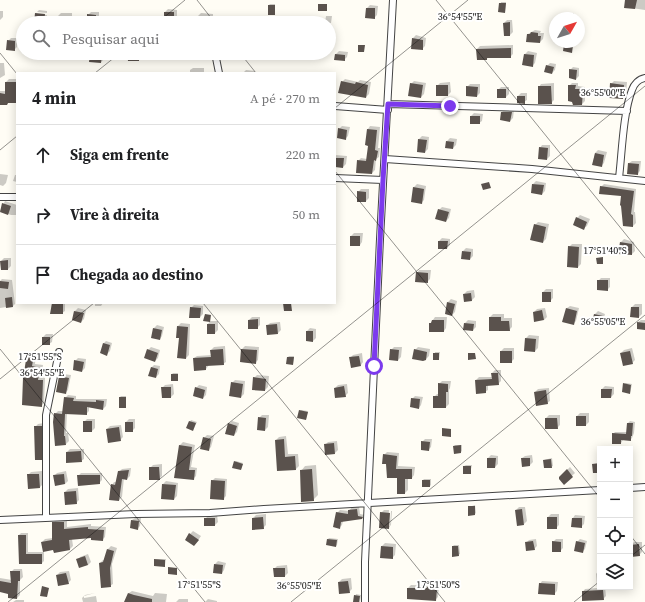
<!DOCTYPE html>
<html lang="pt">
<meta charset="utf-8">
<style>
:root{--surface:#fff;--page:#f2f2f2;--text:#202124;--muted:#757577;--line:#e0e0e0}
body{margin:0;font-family:"Source Serif 4",serif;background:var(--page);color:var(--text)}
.controls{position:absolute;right:12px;bottom:12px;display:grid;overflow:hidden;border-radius:0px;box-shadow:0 2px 10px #0003}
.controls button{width:36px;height:36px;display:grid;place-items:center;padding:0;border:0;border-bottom:1px solid var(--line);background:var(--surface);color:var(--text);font:20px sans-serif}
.compass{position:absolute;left:549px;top:12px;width:36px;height:36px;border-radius:50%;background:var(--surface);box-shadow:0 2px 10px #0003;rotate:51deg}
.stop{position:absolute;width:12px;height:12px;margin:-9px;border:3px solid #7c3aed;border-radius:50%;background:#fff}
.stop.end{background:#7c3aed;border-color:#fff;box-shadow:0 1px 4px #0008}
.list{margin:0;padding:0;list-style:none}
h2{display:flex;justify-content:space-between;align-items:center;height:52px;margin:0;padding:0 16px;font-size:17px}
h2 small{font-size:13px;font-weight:400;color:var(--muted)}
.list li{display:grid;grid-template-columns:26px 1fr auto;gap:12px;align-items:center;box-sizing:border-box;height:60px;padding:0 16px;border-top:1px solid var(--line)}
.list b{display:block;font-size:15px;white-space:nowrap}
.list em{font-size:13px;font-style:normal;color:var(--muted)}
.icon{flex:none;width:22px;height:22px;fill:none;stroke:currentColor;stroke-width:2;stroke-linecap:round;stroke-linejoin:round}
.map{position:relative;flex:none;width:645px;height:602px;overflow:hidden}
.search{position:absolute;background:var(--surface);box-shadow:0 2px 10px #0003;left:16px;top:16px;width:320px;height:44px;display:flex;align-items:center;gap:10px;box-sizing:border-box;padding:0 14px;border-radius:22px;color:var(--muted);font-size:15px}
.panel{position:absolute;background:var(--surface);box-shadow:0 2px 10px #0003;left:16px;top:72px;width:320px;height:232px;border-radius:0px}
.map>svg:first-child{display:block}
</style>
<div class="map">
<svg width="645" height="602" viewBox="0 0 645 602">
<rect width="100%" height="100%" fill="#fffdf5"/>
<path fill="#0003" d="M626,0H645V10L625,7Z
M501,2H506L505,12L499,11Z
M270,4H275V12L274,14L269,5Z
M370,5L378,6L377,15L374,18L367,8Z
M168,9L177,10V18L174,21L165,12Z
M39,10L47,11V13L37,12Z
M0,11H3V17L0,20Z
M37,12V14L47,15L45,23H35Z
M91,12H99V20L96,22L88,15Z
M61,13H72V23H58V16Z
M201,13L213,14V23H198V16Z
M574,13V18H557L560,14Z
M326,16H332L331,23H325Z
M303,20H311L310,23H302Z
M507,20H512L513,32L510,35L504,23Z
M535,30L541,31L540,33H544L543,39L540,42L528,34Z
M416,35L426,38L425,46L422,49L413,38Z
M11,38H18L17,47L14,50L8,41Z
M566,43L573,44L572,50L565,44Z
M513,45V54L510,57H488L487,59L477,49L480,46Z
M339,51L348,52L347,57L344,60H335L336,54Z
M528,51L537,53L535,63L532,66L525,54Z
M62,53H72V54L69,57H62Z
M91,53H104V59L101,62Z
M128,53H142V57L139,60Z
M322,53H328V54L327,55H322Z
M0,63H4L5,75L0,78Z
M550,63L556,64L555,70L552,73L547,66Z
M573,67L579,68V76L576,79L570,70Z
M193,68H204V73H190V70Z
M246,70L255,71L254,73H243Z
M9,79H17V102H9L7,104H0V91H6V82Z
M345,79L358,82L360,80L371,82L369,94L366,97L342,82Z
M414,81L426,83L424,94L421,97L411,84Z
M614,81L627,82L626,95L623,98L611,84Z
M450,82L451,92L448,95L437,86L440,83Z
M554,83V100L551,103L539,87L541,84Z
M572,83H578V86L585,87V101L582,104L569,86Z
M470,84H480V93L477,96L467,87Z
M501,87H509V94L506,97L498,90Z
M521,93H527V100L524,102L518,96Z
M505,109L514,110L513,118L510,121L502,112Z
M474,113L483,114L482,121L479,123L471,116Z
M342,126L350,127L348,136L345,139L339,129Z
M370,126L380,127L378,148H380L379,157L376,159L375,170L372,173L357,172L358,161L361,158L367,159L369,145H366L368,129Z
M422,136L429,137L428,149L425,152L419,139Z
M450,138L457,139L456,145L453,148L447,141Z
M542,145H550V156L547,159L540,148Z
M598,150L607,152L604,163L601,166L593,164L595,153Z
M335,155L347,156L346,164L343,167L335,166Z
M632,161H641L640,171L637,174L629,163Z
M0,174L8,175L6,183L3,186L0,185Z
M15,175H17V182L13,181Z
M536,181L546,183L545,191L542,194L533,184Z
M417,184L426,186L424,200L421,203L414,187Z
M604,184L636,189L634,212H635L636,223L633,226L622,195L601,187Z
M361,189H369V198L366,201L358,192Z
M5,201L17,205V215H11L0,211Z
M442,207L451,209L449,218L446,221L439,210Z
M580,215L590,219L587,226L584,228L577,218Z
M538,222L549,224L546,239L543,242L535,225Z
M354,233H363L362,242L360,245L351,236Z
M442,238L450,239V245L447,248L439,241Z
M624,239L634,242L635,251L632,254L621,242Z
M572,244H582L581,264L578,267L569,247Z
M466,248L473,249V256L470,259L463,251Z
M4,258H11V266L8,269H2L1,261Z
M419,270H431L430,279L427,282L417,273Z
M601,278H610V287L607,290L598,281Z
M2,279L12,280L15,304L13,306L0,308V281Z
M546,289H553V298L550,301H543V292Z
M474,290L475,297L472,300L465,301L464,294L467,291Z
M451,299L457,301L455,312L452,315L448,302Z
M52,303H65V311L62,313H51Z
M95,303H103L101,306H95Z
M635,304H642V314L639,317L632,307Z
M194,305L203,306V314L200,317L191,308Z
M570,306L579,308L576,321L573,324L567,308Z
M78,308L86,310L84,319L81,322L75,311Z
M545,308L547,317L544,320L534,312L537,309Z
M598,311L605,314L603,321L600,324L595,314Z
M493,314H504V318H512V327L509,330H490V317Z
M252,317H260V325L257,328L249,320Z
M435,317H447L446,328L444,331L430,324Z
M468,320L476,321V327L473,330L465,323Z
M641,320H645V329L638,322Z
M210,321H218V330L215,333L208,324Z
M280,322L281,330L278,333L267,326L270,323Z
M181,323L190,324L189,355L186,358L178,326Z
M157,325L164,327L162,336L160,339L154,328Z
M310,328L316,329V338L313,341L307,331Z
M46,334H53L52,342L49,344L43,337Z
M529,335L539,336L538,348L535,351L526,338Z
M106,341L112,343L110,351L107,354L103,344Z
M225,346L226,362L223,364L209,365L206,369L194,358L197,356L212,355L211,350L214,347Z
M245,346L259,347L258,360L255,363L241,362L242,349Z
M151,347L160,350L158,358L155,361L148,350Z
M394,347H402L401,357L398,360L391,350Z
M418,347L430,349L429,356L426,359L415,350Z
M504,348H514V359L511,362L501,351Z
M632,348L635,360L632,363L621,353L624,350Z
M31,352L36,353L35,364L43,365L41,377L45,378L44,403L41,406L28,354Z
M435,352H440L439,359H434Z
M362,353L363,362L361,365L350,358L353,355Z
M289,356H294L293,364L288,357Z
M78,358L86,359L85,368L82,371L75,361Z
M154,365L160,366L159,374L156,377L151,368Z
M495,370H501V381L498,384L488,385V390L485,392L477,393L476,380L479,377H492V373Z
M173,373H178L177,380L172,374Z
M63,374L71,375L68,390L65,393L60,377Z
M257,375L269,376L268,387L265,390L254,378Z
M235,380L245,381L244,394L241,397L232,383Z
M442,381H451L450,388L449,390V404L446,407L434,397L437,394H439V384Z
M626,383L632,384L630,393L624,384Z
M173,384L174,394L171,397L162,388L165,385Z
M347,384L348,393L345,396L336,397L335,388L338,385Z
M199,385L207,387L206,395L203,398L196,388Z
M605,386L614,387V394L611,397L602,389Z
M549,388L550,401L547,403L535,392L538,389Z
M68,395L76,396V399H107L106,406L103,409L89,407V411L86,414L67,413L66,433H68L69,441L66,444L55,414L58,411H64L65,398Z
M121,396H126V406L125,407H120V397Z
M415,396L423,397L421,405L419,408L412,399Z
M301,410L308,411L306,419L300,411Z
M580,413H589V422L586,425L577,416Z
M262,415H269L268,427L265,430L259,418Z
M549,415H560V425L557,428L546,418Z
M87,419H95V428L92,431H84V422Z
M129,419H135V428L132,431L126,422Z
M191,420L197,422L193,430L187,427Z
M232,421L239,423L237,432L234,435L229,424Z
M630,421L635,422L634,433L632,438L630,440H623L621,443L613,434L615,432H627L628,423Z
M44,423V456L41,459L35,427L38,424Z
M121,425L123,437L120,440L107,429L110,426Z
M207,435L214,436L211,447L208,450L204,438Z
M286,436L288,454H298L299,466L296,469L278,470L276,440L279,437Z
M425,439H432L431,447L428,450L422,442Z
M337,441L338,450L335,453L325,445L328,442Z
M183,442L195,445L191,467L197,468L196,476L193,479L175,477L180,445Z
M455,445H462V451L461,452L454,453V446Z
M70,449H84V459L81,461L67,452Z
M387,452L399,453L398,466L415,467L414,475L412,478H408V490L405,493L398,477L387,463L384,455Z
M491,455L498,456V464L495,467L488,458Z
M532,455L533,462L530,465L523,466L522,458L525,456Z
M552,458L553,466L551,467L544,460Z
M236,461L243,463L241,469L235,462Z
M162,464V476L159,479L150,468L153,465Z
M316,465L318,495L313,500L301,471L305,466Z
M466,465H472L470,473L464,466Z
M570,467L575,473L564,483L560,477Z
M131,468L130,476L127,479L124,478L122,497L119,500L112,485L114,482H117L119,472L122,469Z
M42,471L43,484L40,487L29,488L28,475L31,472Z
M66,471L68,481L65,484L54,476L57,473Z
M81,473H102V480L99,483L78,476Z
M215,478L227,479L226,496L223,499L212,481Z
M424,479H431V485L430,486L423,480Z
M166,481L178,483L177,496L174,499L163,484Z
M78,488L79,500L76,503L65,492L68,489Z
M475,505L476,513L475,514L469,507Z
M359,506L360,514L365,515L362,518L343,521L342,525L339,528L337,513L340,510L349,511L352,507Z
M519,507H525L527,521L524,524L516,510Z
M384,510H389L388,526H390L391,511H392L391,525L388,528L381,513Z
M266,514V525L263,528L253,518L256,515Z
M551,514H559V525L556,528H548V517Z
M217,515L218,522L215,525L205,519L208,516Z
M575,515L585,516L584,524L581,527L572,526L573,518Z
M135,518H141L140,526L137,529L132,520Z
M67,519V527L91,524V526L106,527L105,537L102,540L92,536L72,539L73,546L70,549L54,552V549L42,542L45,539L53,538V523L56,520Z
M193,531L201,536L197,542L190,534Z
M21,533H28V552H44V561L42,563H20L19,535Z
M329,538L338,539L337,545L336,546L328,539Z
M536,539L537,546L534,549L526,543L529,540Z
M556,539H563V548L560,551L553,542Z
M580,539L587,541L585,549L582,552L577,542Z
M634,542H642V552L639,555L631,545Z
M385,543L396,544L395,555L392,558L382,546Z
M454,545H459L460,554L458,555L453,546Z
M111,546L117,548L112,564L113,584L110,586L100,563L103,560H105L108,549Z
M88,554L91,562L88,565L78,560L80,557Z
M157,559H166L165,565L164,566L155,560Z
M218,561L226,563L224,570L222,573L215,564Z
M287,565L288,573L285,576L274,569L277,566Z
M14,569H22L23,577L20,580V595L17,598L9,593L0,591V578L12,580L11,572Z
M69,571L71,580L68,583L57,575L60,572Z
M598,571H600V587H605L606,596L603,599L583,592L585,589L597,588L596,574Z
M351,578L352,589L349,592L339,582L342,579Z
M542,581L558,582L557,591L554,594L540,584Z
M411,585L439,586L438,597L435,600L408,588Z
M132,591L153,596L155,593L167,594L166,602H127L129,593Z
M95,593L84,596V598L96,596L97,602H83L82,598L85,595Z
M356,594L361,595L360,602H354Z
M179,599H188V602H176Z
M208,599L217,601V602H205Z
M16,600H24V602H13Z"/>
<path fill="#5a524d" d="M625,0H637L635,9L624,8Z
M499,3H506L505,13L498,12Z
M318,4H327V11H318Z
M268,5H275V15H268Z
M366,8H375V19L365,18Z
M164,12H174V22H164Z
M35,13L45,14L44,23H34Z
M87,14L96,15V23H87Z
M57,16H70V23H57Z
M197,16H211L210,23H197Z
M510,22V36H504L503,23Z
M531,32L538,33V36H541L540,43L526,42L527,34H530Z
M412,38L423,40V50L411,49Z
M7,40L15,41V51L6,50Z
M564,44L573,45L572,53L563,51Z
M358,45H365L364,52H358Z
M511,48V58H487V60H477L476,49Z
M90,53H102L101,63L89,62Z
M127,53H139V61H128Z
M335,54L345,55V61L334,60Z
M524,54L534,55L533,67L522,65Z
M546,65L554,67L552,74L544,72Z
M569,69L577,70L576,80L569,78Z
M341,81L355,84L356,82L368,85L366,98L338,93Z
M5,82H17V103H8L7,105H0V93L5,94Z
M410,83L423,85L421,98L408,96Z
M610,83L624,85L623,99L609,98Z
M436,85H448V96H436Z
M568,85H576L575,89H583L582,105H573L572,102L568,101Z
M466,86L478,87L477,97L466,96Z
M538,86H551L552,104H538Z
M497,89H506V98H497Z
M517,96H525V104L517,103Z
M501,112H512L510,122L500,120Z
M470,116H480V124H470Z
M338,128L347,130L346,140L337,138Z
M367,129L377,130L375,150L378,151L376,161L374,160L372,174L356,173L357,160L366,161L368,146L365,145Z
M418,139L427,140L425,153L417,152Z
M446,141L454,142L453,149L445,148Z
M539,147L548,148L547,160L538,159Z
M595,153L604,155L602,167L592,165Z
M336,158H344L343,168L335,167Z
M628,163L639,164L638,175L627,174Z
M489,182L491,188L483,190L481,184Z
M532,184L544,185L542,195L531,193Z
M600,186L634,191L631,214L633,215V227L623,226L621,206L620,205L621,196L599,194Z
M413,187L424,189L422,204L411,202Z
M357,191L366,192V202H357Z
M2,203L11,206L8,215L0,212Z
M438,209L449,212L446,222L435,219Z
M576,217L587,222L584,230L573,225Z
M534,224L546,227L543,243L530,240Z
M350,236H360V246H350Z
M438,241H448L447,249H438Z
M620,242L632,244V255L618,254Z
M568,246L579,247L578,268L567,267Z
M462,251L471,252L470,260L461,259Z
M603,257V264H597L596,258Z
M8,260V270H1L0,261Z
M416,272L428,273V283L415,282Z
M597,280H608V291L597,290Z
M0,281L9,282L8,289L0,288Z
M542,292H551V302H542Z
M471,293L472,301L464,302L463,294Z
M12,297L13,307L6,308L5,298Z
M447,302L455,304L452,316L445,314Z
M52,303H63V314H50Z
M283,303H291L292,311H284Z
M190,307L201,308L200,318H189Z
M631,307H639V318L630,317Z
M566,308L577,311L574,325L562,322Z
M542,310L544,320L534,322L533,312Z
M74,311L84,313L81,323L72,320Z
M205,314L211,315L210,322L203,321Z
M594,314L603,316L600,325L592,322Z
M489,317H501V321H509L510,331H489Z
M258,319V329H248V320Z
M432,320H444V332H429V323H431Z
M637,322L645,323V330L637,329Z
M464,323L474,324L473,331L463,330Z
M207,324H215V334H207Z
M277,324L278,334L267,335L266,325Z
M177,326L188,327L186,359L177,358L179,338H176Z
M153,328L162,330L160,340L151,338Z
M306,331H313V342L306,341Z
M42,337H50V345H42Z
M525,338L536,339L535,352L524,351Z
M103,343L110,345L107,356L100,353Z
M147,349L158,353L155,362L144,358Z
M223,349L224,365L206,366V370L194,371L193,358L211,357L210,350Z
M241,349L257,350L256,364L240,362Z
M390,349L399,350L398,361L389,360Z
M414,349L427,352L426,360L423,361L412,359Z
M500,351H512V363H500Z
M630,351L633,364L623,366L620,353Z
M433,353H439V360H433Z
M468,353H475L476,359L468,360Z
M27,354L34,355L32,366L40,368L38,380H43L42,407L22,405L23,378Z
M359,356L361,366L351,368L349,357Z
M287,357H294L293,365L286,364Z
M74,360L84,362L82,372L73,370Z
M151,367L158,369L156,378L148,376Z
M491,373H498L499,385L486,386V393L476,394L475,380L492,379Z
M171,374H178V381H171Z
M59,376L69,378L66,394L56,392Z
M253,377L266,379L265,391L252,390Z
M231,382L243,384L241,398L229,396Z
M438,383L448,384V392H446V408H433V396H438Z
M623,383L631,385L630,394L622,392Z
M344,386L346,397L335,398L334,388Z
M161,387H171V398H162Z
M195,387L205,390L203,399L193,396Z
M601,389H612L611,398H601Z
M546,390L548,404L536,406L534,392Z
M64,397L74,398L73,401L96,402V400L104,401L103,410L87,407V415L65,414L64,436H65L66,445L55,446L53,422L54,413L62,414Z
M119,397H126V408H119Z
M411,398L420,399L419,409L410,407Z
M299,410L308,412L306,420L297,418Z
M576,416H586V426H576Z
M258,417L266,418L265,431L257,430Z
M545,418H557L558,429H545Z
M83,421H92V432H83Z
M189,421L196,423L193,431L186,428Z
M125,422H133V432H125Z
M228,423L237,426L234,436L225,434Z
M627,423H633L632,436H631V441L621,440V444H612V433L626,434Z
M34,426H42V460H35Z
M119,427L121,441L108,443L106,429Z
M442,428L451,429V437L442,436Z
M203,437L211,439L209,451L200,449Z
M284,439L285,457L295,456L296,470L277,471L275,440Z
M421,441L430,442L429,451L421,450Z
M334,443L335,454L325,455L324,444Z
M179,445L192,447L189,470H195L194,480L174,478Z
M461,445V453L454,454L453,446Z
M81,451L82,462L66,463V452Z
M383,454L397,456L396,469H412V479H405V494H397V478H387L386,464H382Z
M487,458H496L495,468H487Z
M521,458H530V466L522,467Z
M551,459L552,468H544L543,460Z
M234,461L243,464L241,470L232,468Z
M600,463V473H593L592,464Z
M463,466H471V474H463Z
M149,467H159L160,480H149Z
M312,469L314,501L301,502L300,470Z
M567,469L573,477L564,485L559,479V477Z
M129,470L127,480L122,479L119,501L109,500L111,484L115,485L118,471Z
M27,474H39L40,488L28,489Z
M64,474L65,484L55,486L53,475Z
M77,475H100V484L78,486Z
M211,480L225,481L224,500L210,499Z
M422,480H430V487H422Z
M162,484L176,485L174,500L161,499Z
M76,491L77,504L65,505L64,492Z
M468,506H475V515L468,516Z
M357,509L358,516L363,517L362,519L341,522L340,529L333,527L336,512L348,514V510Z
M522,509L524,525L517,526L515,510Z
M380,512L390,513L389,529L379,528Z
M263,517L264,529L252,530V518Z
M547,517H557V529H547Z
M204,518H215V526H204Z
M572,518H582V528L571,527Z
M131,520L139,521L138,530L130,528Z
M52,522H64V529L88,527V529L104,530L103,541L91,540V538L69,540L70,550L54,553L53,550L43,552L41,542L52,540Z
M189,533L199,540L194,546L185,540Z
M18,535H26V554H42V564H19Z
M327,539L337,540L336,547L326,545Z
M533,541L535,550L526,551L525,542Z
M552,541L561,542V552H552Z
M576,541L585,543L583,553L574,551Z
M639,544L640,556L631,557L630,545Z
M381,546L393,547V559L380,558Z
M452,546H458L459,556L452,557Z
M107,549L114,551L110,568L111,587L101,588L99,563L103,562Z
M85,556L88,565L79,568L76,559Z
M154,559L165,560V567L154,566Z
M214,564L223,565L222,574L213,573Z
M168,567L177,568V575L168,574Z
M273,568H285V577H274Z
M10,571H20V581H18L17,599L8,598V594L0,592V581L11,583Z
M66,573L69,584L58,586L56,575Z
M348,581L350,593L339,594L338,582Z
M539,583L555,584V595L538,594Z
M42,586L49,588L47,597L40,596Z
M427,587L437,588L436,601L407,599V588H427Z
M603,590L604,600L582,601V591Z
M128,593L134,595L152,599V602H124Z
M354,595L360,596L359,602H353Z"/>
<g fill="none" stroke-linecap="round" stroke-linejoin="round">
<defs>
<path id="minor" d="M215,53L219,73
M388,104L627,111
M335,106L388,110
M385,159L532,169L645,181
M335,178L383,180
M619,178C622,153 623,113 632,90C634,84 639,79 645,78
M0,197H17
M630,488L645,487
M46,518V415L59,352
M0,520L136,514L210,513L264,509L600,490
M365,602V562L380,239L393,0"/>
</defs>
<use href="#minor" stroke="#444" stroke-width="8"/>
<use href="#minor" stroke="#fff" stroke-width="6"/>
</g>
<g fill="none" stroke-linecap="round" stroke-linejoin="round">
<path stroke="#7c3aed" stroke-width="5" d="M374,366L383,180L388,104L450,106"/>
</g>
<path fill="none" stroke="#111" stroke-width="1" stroke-opacity="0.45" d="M197,0L215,23M436,0L645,258M157,23L185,0M0,53L17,74M240,53L256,73M95,73L120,53M335,108L468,0M0,150L17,136M335,171L600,498M203,303L445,602M0,349L205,602M0,379L94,303M630,535L645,554M630,557L645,545M8,602L645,86M291,602L645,315M574,602L600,581"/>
<g font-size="10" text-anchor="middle" fill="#111" stroke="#fff" stroke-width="4" stroke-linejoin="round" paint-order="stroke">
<text x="460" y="20">36°54'55"E</text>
<text x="603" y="96">36°55'00"E</text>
<text x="605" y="254">17°51'40"S</text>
<text x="603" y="325">36°55'05"E</text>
<text x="40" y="360">17°51'55"S</text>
<text x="42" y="376">36°54'55"E</text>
<text x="199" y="588">17°51'55"S</text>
<text x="438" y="588">17°51'50"S</text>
<text x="299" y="589">36°55'05"E</text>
</g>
</svg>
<div class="controls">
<button>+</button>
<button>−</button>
<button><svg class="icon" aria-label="locate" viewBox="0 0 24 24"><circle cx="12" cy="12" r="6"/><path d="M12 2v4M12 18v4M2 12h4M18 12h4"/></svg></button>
<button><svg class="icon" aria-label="layers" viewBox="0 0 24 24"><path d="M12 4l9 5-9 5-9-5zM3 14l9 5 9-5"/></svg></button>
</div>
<svg class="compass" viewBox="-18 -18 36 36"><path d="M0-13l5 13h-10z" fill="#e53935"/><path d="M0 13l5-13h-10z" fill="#757577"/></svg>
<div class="stop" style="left:374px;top:366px"></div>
<div class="stop end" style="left:450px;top:106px"></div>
<div class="search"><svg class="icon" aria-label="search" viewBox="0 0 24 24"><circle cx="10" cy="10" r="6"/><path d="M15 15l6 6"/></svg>Pesquisar aqui</div>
<section class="panel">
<h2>4 min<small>A pé · 270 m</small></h2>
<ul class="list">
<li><svg class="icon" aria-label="ahead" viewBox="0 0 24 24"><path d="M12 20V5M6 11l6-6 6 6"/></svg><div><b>Siga em frente</b></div><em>220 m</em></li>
<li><svg class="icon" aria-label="right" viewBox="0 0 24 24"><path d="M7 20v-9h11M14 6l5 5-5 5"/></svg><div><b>Vire à direita</b></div><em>50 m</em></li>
<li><svg class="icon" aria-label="arrive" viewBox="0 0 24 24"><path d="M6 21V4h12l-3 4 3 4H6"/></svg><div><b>Chegada ao destino</b></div></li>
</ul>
</section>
</div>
